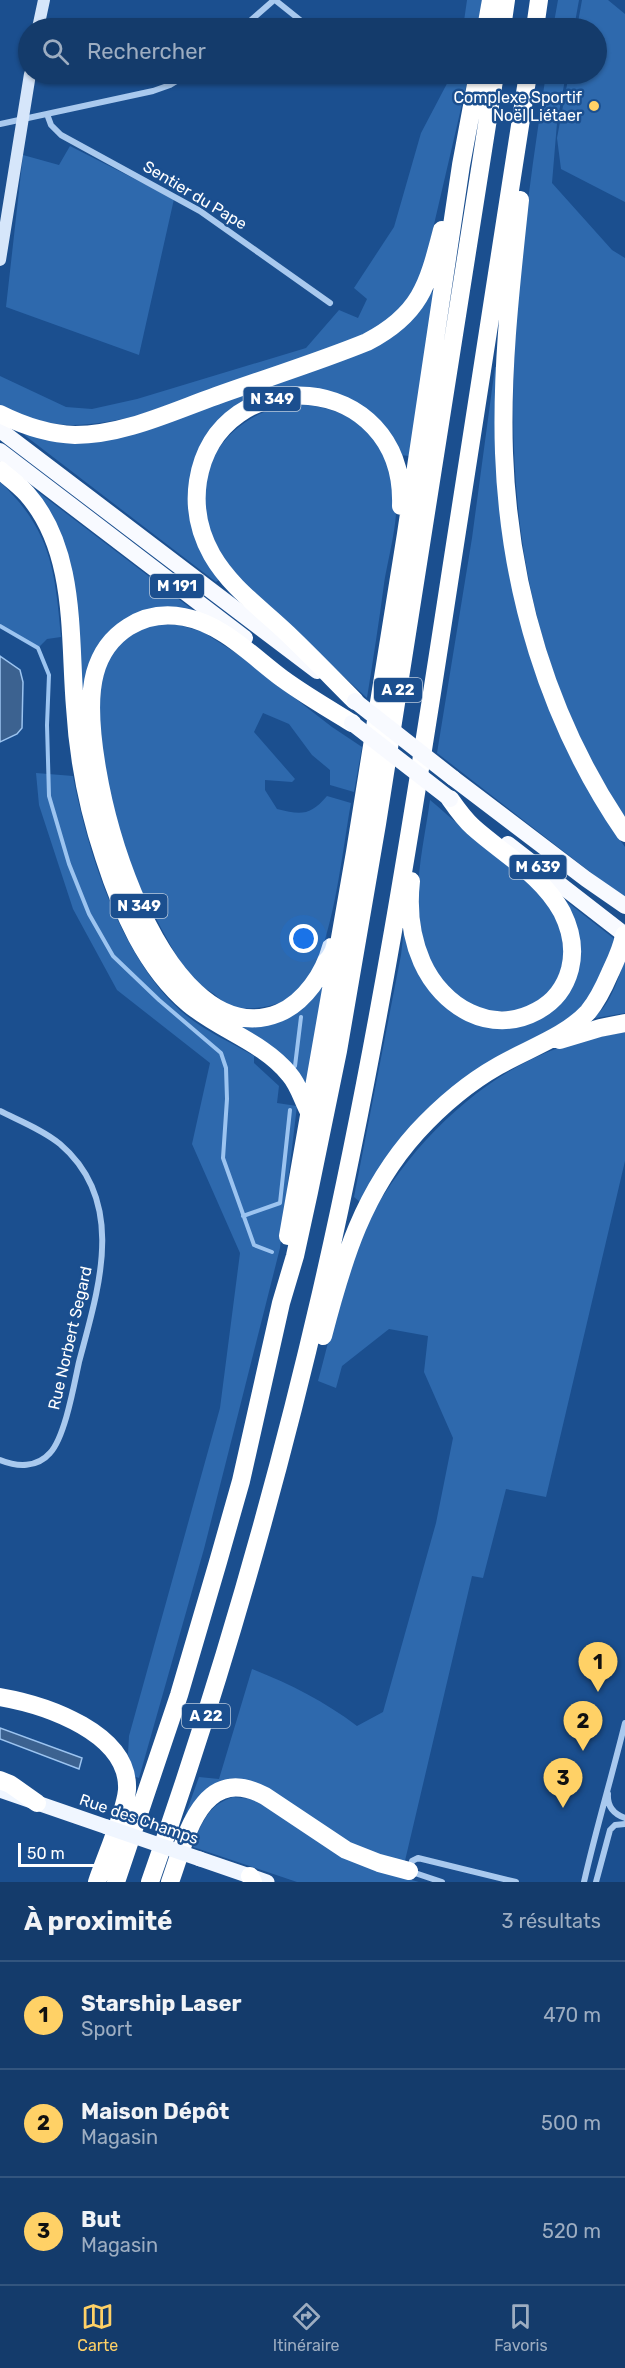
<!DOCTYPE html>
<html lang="fr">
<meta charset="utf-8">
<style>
:root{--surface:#143b6b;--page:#214673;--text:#f1f3f6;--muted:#9dadc1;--line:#33557e;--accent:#ffd166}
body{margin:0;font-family:Rubik,sans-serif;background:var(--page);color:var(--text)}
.scale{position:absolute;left:18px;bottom:15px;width:87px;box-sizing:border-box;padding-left:6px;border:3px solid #fff;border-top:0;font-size:16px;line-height:21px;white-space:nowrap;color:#fff;-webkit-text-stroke:4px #1b4f8f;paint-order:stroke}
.you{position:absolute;left:304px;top:939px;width:21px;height:21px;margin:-15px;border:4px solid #fff;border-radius:50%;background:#1a73e8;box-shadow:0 0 0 9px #1a73e833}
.badge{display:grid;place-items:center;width:39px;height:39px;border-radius:50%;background:var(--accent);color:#111;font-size:20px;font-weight:700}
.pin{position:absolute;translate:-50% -50px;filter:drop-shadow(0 2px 3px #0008)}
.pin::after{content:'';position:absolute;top:32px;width:21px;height:18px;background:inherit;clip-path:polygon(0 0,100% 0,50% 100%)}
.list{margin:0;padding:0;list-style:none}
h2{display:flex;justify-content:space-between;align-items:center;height:78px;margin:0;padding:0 24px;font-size:26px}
h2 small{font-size:20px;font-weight:400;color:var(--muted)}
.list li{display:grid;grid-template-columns:39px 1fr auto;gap:18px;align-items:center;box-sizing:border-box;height:108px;padding:0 24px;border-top:2px solid var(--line)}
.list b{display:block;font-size:22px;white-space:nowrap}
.list p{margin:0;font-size:20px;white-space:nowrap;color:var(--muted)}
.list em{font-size:20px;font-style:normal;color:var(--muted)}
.icon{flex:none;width:33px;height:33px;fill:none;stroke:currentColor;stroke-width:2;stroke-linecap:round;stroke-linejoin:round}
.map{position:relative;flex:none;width:625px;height:1882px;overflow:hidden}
.search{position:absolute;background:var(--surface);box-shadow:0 2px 4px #0004;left:18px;right:18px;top:18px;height:66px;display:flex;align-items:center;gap:15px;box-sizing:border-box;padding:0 21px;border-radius:33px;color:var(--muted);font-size:22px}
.sheet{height:402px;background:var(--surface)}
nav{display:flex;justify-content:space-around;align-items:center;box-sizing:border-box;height:84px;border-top:2px solid var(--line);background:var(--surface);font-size:16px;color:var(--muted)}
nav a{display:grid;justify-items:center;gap:3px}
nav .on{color:var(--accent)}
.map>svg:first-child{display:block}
</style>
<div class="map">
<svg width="625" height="1882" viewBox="0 0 625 1882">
<rect width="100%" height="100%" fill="#1b4f8f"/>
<path fill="#2e69ad" d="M467,0H482L477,28H463Z
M558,0H579L574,28H553Z
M582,0H608L625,14V202L561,169L557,138L569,74H596V28H577Z
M452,74H469L422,276L398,313L378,328L348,342L136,416C81,428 51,431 0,405V376L66,407L92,409L137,399L306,348L339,310L358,318L367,299L354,288L394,227L421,133Z
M546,74H566L557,123L552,183L612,250L625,258V817C474,588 507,330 546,74Z
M70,146L174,199L139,355L6,307L23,155L59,165Z
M430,291L435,293L410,456L399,455L377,421L275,392L196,464L219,580L216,582L23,434L56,439L345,356Z
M495,367H498L514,594L526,644L543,695L611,827L625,847V899L437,753L472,538Z
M297,404C361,408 392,443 396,507C397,526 387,564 384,584C379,622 373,660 367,698L243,584C229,565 215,547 208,524C189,463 237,409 297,404Z
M0,482C51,530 55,570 61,637L47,639L38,648L0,626Z
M29,485L193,610L121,623L83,710L74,612Z
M155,624L179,625L203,632L239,655L332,727L362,747L354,792L330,785V770L312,755L289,724L263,713L254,732L295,779L292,782L265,780V790L277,809C301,815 310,816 327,796L351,803C342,851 333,951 303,986C290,1000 274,1007 255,1008C249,1008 243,1009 237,1008C228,1006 221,1000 214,994C208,990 201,986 196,981C181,966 171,946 161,928C152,909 140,890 133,871C113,820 90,724 104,671C111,645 131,632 155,624Z
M36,773L73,776C88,854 123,964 187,1016C207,1032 232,1043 254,1056V1063L279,1086L277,1103L297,1106L280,1248L204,1549L139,1778L133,1776L128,1754L129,1736L220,1408L240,1253L192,1144L210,1063L117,990L73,909L39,805Z
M430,800C440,808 448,816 458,824C485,848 531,876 549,906C615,1018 434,1069 419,914C415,876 425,837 430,800Z
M563,901H566L617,941C607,961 598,984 586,1003C571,1025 516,1046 491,1060L360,1202L354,1197L401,955L404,929L412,956L484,1026L564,998Z
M625,960V1013L596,1018L595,1016C611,1004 618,978 625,960Z
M323,986L307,1085L231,1021L249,1024L270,1022Z
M625,1032V1161L546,1497L506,1489L483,1578L472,1576L404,1865L362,1851L248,1782L190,1816H185L199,1777L219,1779L252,1669C290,1684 324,1701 357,1726L383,1712L436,1523L453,1438L424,1372L428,1336L389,1329L342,1366L336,1388L318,1381C331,1334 344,1271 365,1228C403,1152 477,1077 558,1048C580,1041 602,1036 625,1032Z
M233,1797L251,1799L401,1877L419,1882H297L193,1847L199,1836L197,1834C207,1814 211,1805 233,1797Z"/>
<path fill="#3c6290" stroke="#9cc4f0" stroke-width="1.5" d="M0,656L20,670L23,682L22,728L17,734L0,742Z
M0,1728L82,1758L79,1769L0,1739Z"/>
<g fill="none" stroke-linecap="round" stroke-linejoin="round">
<path stroke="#9cc4f0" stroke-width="4" d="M0,626L38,648L49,675L47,725L49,796L69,864L89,914L113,956L159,1000L221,1053L226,1068L227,1099L223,1158L254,1245L272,1252
M295,1066L301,1017
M243,1216L280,1203L290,1110"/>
<path stroke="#a9c9ee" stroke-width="6" d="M275,0L310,28
M242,28L274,0
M47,114L51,125L61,135L200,211L330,303
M0,124L153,91L170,85L188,74
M0,1111C20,1121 43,1130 60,1144C128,1202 98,1290 79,1362C74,1385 65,1437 50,1453C37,1468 17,1467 0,1460
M608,1794C607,1807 614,1814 625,1818
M442,1882L409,1871L412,1861L418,1858L516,1882
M584,1882C596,1829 612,1776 625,1723
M596,1882L610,1830L615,1825L625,1824"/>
<path stroke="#d6e6fa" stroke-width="12" d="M38,28L44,0
M0,260L30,74"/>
<path stroke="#f0f6ff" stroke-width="15" d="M0,1790L107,1827
M200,1859L267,1882"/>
<path stroke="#f8faff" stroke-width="16" d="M0,430L317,671
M0,451L245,638
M453,778L586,879L625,906
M508,844L625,935"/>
<path stroke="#fff" stroke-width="18" d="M486,28L491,0
M502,28L506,0
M535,28L539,0
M520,200C511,284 501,369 504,453C509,588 548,721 625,833
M0,414C24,426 48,434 75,435C123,435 171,412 216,396C266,378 318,362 367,342C421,314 428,284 442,230
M0,470C9,478 19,485 27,494C77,551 69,636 75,707C78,758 88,809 104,857C121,910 146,968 189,1004C220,1030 263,1042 289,1074C298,1084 302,1098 308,1110
M355,701C333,679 311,656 288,634C261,608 231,588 212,555C199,532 194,507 198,481C218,358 406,369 401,506
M411,881C408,908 411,937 422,962C442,1007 491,1036 537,1011C554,1002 565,988 570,969C575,949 571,930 562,912C542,875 503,854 473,827C464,819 457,809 450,799
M331,947C324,973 305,1002 279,1013C158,1062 72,757 95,673C106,633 143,609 184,617C223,624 253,657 283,679C305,695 329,709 352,723
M560,1040L600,1028L625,1023
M288,1236L355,852L406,534L461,165L478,74
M323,1336C343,1259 363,1192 417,1132C441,1106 468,1083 498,1066C527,1049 565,1037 588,1012C598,1000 604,987 610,973C616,960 622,948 624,935
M0,1697C46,1705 130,1733 127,1790C125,1813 105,1858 97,1882
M0,1780L10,1784L37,1803
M250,1876L253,1882
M116,1882L179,1695L218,1562L241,1481L281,1303L295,1256L309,1192L338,1051L377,824L495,74
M150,1882C218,1689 275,1492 321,1293C376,1054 414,812 451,570C476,404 503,239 528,74
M170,1882C186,1838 201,1762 265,1796L346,1850L379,1863L409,1871"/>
<path stroke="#f0f6ff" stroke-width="15" d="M107,1827L200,1859"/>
<path stroke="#f8faff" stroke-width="16" d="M355,701L453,778
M352,723L450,799"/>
</g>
<circle fill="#ffd166" stroke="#1b4f8f" stroke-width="2" cx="594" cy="106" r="6"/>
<g text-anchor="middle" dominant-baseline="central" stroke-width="5" stroke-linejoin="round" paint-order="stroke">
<g fill="#1b4f8f" stroke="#bbcadd" stroke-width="1.5">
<rect x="243.5" y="387" width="57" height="24" rx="4.5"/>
<rect x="150" y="574" width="54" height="24" rx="4.5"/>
<rect x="374" y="678" width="48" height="24" rx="4.5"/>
<rect x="509.5" y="855" width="57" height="24" rx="4.5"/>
<rect x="110.5" y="894" width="57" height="24" rx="4.5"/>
<rect x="182" y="1704" width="48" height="24" rx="4.5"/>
</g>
<g font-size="15" font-weight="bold" fill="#fff">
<text x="272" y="399">N 349</text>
<text x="177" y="586">M 191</text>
<text x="398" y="690">A 22</text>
<text x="538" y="867">M 639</text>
<text x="139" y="906">N 349</text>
<text x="206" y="1716">A 22</text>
</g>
<g font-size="16" fill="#fff" stroke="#1b4f8f" text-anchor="end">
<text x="582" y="97">Complexe Sportif<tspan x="582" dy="18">Noël Liétaer</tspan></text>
</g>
<g font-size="16" fill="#fff" stroke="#1b4f8f">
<text transform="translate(195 195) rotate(31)">Sentier du Pape</text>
<text transform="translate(70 1338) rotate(-77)">Rue Norbert Segard</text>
<text transform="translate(139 1819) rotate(19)">Rue des Champs</text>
</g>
</g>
</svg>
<div class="scale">50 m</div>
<div class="you"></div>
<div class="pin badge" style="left:598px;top:1692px">1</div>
<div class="pin badge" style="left:583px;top:1751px">2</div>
<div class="pin badge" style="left:563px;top:1808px">3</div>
<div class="search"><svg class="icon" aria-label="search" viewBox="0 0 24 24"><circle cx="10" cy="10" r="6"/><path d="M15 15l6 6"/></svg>Rechercher</div>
</div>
<section class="sheet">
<h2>À proximité<small>3 résultats</small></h2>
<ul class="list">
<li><span class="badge">1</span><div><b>Starship Laser</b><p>Sport</p></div><em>470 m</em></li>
<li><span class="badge">2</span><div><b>Maison Dépôt</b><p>Magasin</p></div><em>500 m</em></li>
<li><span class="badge">3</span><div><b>But</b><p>Magasin</p></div><em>520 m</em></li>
</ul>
</section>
<nav>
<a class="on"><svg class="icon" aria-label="map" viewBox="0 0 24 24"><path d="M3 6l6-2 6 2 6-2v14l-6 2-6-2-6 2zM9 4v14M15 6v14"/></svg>Carte</a>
<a><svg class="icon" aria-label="directions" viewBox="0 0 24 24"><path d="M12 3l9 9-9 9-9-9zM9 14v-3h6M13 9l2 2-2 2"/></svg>Itinéraire</a>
<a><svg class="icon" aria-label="saved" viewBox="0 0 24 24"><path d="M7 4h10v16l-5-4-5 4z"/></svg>Favoris</a>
</nav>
